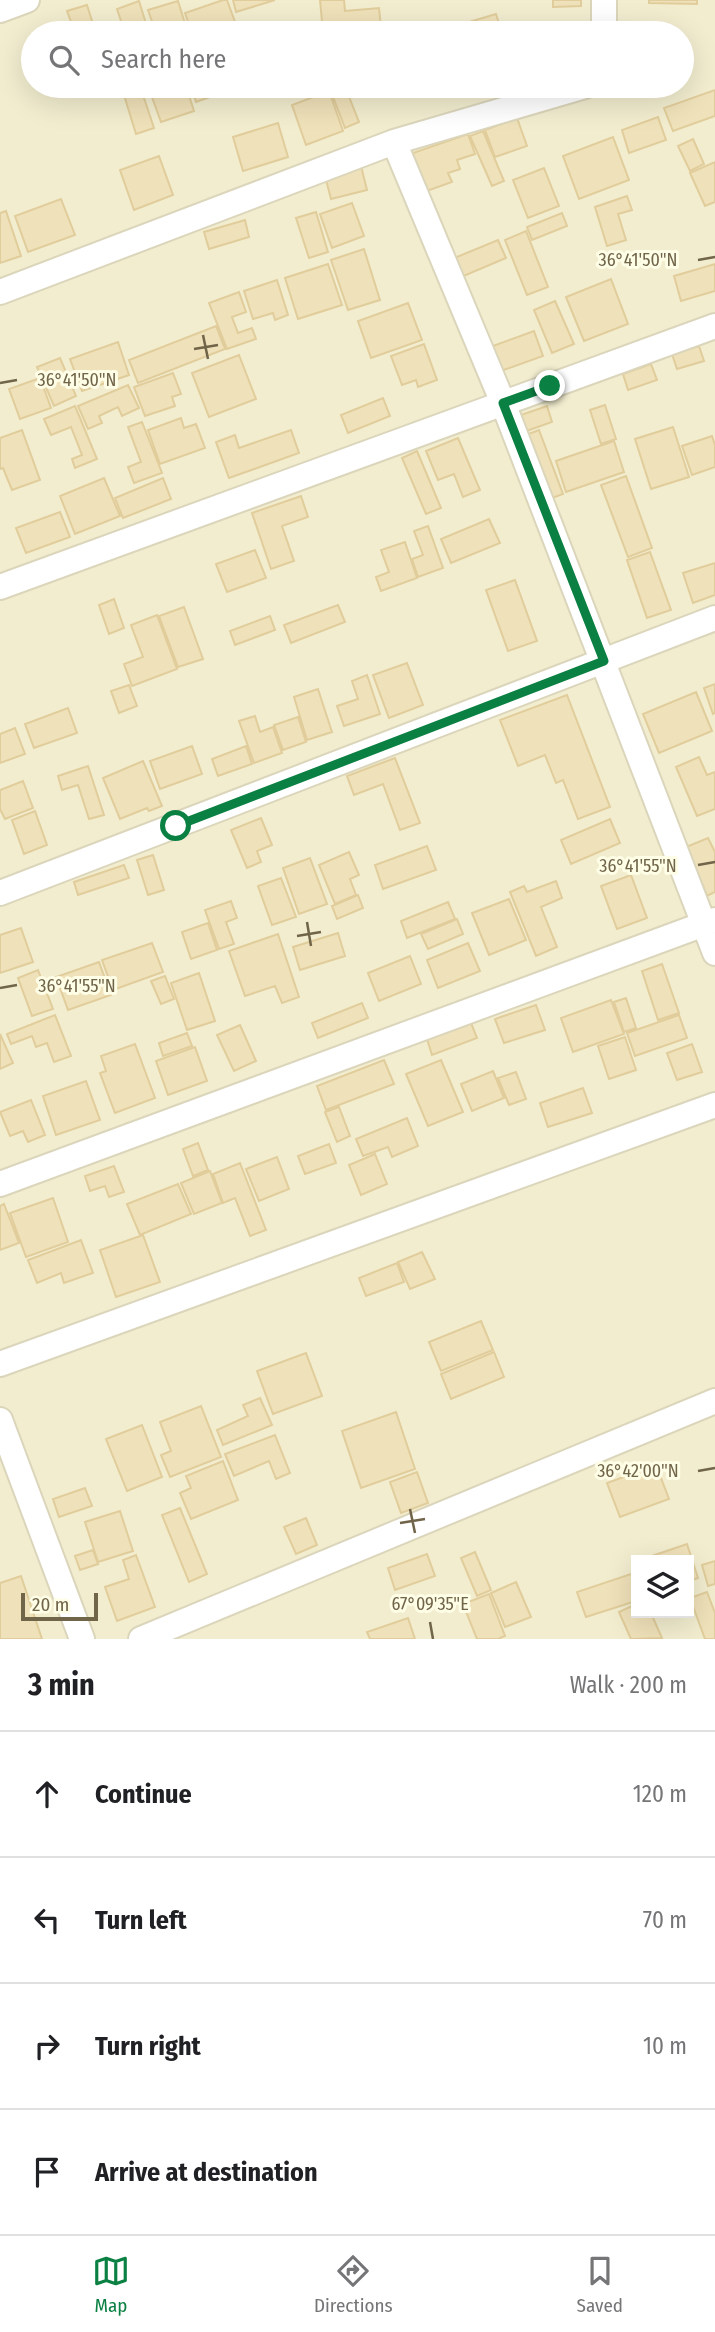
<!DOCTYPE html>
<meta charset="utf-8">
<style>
:root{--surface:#fff;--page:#f6f6f6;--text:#202124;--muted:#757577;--line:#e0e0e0;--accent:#0b8043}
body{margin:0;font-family:"Fira Sans Condensed",sans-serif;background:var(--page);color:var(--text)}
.controls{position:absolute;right:21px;bottom:21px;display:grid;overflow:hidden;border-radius:0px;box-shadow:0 7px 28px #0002}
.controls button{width:63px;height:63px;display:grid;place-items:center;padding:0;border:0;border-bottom:2px solid var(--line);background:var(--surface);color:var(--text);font:35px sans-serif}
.scale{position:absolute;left:21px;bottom:18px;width:77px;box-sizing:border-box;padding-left:7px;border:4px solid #706449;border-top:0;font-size:19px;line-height:24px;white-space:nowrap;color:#706449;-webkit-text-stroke:5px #fefde6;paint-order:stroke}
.stop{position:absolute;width:21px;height:21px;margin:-16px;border:5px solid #0b8043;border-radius:50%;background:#fff}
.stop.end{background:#0b8043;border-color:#fff;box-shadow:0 2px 7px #0008}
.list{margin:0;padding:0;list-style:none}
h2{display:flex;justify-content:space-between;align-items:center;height:91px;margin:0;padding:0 28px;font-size:30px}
h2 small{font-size:23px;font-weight:400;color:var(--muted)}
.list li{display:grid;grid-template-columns:46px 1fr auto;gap:21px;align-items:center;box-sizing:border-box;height:126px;padding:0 28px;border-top:2px solid var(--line)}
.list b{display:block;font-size:26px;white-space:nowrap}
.list em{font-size:23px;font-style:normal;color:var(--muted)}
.icon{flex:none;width:38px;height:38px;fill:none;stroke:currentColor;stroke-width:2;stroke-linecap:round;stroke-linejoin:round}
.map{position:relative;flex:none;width:715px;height:1639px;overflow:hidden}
.search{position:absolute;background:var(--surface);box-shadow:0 7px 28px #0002;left:21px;right:21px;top:21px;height:77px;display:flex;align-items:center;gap:18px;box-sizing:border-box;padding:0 24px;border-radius:38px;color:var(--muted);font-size:26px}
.sheet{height:595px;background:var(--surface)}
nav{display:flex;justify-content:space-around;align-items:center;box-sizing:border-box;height:98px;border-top:2px solid var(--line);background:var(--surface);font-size:19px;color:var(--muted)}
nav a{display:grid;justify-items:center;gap:4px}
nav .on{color:var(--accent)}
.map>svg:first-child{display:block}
</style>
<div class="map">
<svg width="715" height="1639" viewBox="0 0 715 1639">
<rect width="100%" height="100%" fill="#fbf9e1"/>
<path fill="#f2edcf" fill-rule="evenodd" d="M0,0H715V1639H0ZM33,33H682V86H33ZM636,1560H689V1613H636Z"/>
<path fill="#efe1b9" stroke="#e1cd9b" stroke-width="2" d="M223,0H227L235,22L202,33H192L185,13Z
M233,0H275L236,12Z
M320,0H344L345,11L379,8L381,27L323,32Z
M553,0H581V6L553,7Z
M649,0H697V4L649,3Z
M139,1L149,33H125L117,9Z
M178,1L188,33H156L148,10Z
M87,5L93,24L74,30L67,11Z
M496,14L502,33H458L456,26Z
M148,86H186L194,111L161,122Z
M191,86H228L230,90L196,102Z
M412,86H441L415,94Z
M141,89L154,128L136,134L124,95Z
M346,89L359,122L345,128L332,94Z
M715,90V116L673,131L664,108Z
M329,91L343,131L306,145L292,105Z
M658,117L666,140L629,153L622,130Z
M517,118L527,146L495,157L485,130Z
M278,123L288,157L243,171L233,137Z
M483,131L504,181L492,186L470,136Z
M468,134L475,154L457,160L460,169L448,173L452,182L424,192L410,154Z
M613,137L629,180L579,199L563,156Z
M693,139L704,164L690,171L678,146Z
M159,156L173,195L134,210L120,170Z
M715,162V202L705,206L690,173Z
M361,166L367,190L331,199L325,176Z
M544,168L559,206L528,218L513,180Z
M627,196L632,210L618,214L626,240L607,246L595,207Z
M61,199L75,235L28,252L15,216Z
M352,203L364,236L332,248L320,214Z
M6,211L21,256L0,263V213Z
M316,212L328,252L309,258L296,218Z
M562,213L567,226L532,240L527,227Z
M245,220L249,237L209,249L204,232Z
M526,231L548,287L527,295L505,240Z
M498,240L506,258L459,278L452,259Z
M364,249L380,300L348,310L331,260Z
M328,264L342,305L298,319L285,278Z
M715,264V291L681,301L674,276Z
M611,279L628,324L584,341L566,297Z
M277,280L288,315L275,320L273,313L253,319L244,291Z
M239,292L246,312L232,317L238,333L252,328L256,339L227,349L209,303Z
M555,301L574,344L552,353L534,310Z
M408,303L422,340L371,358L358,321Z
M216,326L225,349L138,383L129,360Z
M534,331L543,356L498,372L490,347Z
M118,342L129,375L82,391L70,359Z
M424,344L437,380L418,387L416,380L402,385L391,356Z
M699,346L704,361L677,369L672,354Z
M239,355L256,399L209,417L192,373Z
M60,358L76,396L54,406L37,367Z
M651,364L657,380L628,390L623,374Z
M173,373L181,394L172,397L175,406L145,416L134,387Z
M40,378L51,408L20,419L9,389Z
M128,385L139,408L122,416L118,407L99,416L102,423L88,429L78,406Z
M383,398L390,416L348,433L341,415Z
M605,405L616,439L601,444L590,410Z
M75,406L97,459L75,468L72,459L82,455L71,427L51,435L44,419Z
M547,406L552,422L521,433L515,417Z
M181,418L184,428L196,424L205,448L160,464L148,430Z
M142,422L162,473L134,483L128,467L141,462L128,427Z
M673,427L689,477L651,489L635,439Z
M22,430L40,480L12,490L3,468L0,469V438Z
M291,430L299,453L229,478L216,442L235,435L239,448Z
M539,430L563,494L547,500L523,436Z
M712,436L715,445V467L692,475L682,446Z
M458,438L480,490L463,497L454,474L438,480L426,451Z
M614,441L624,472L566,492L556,461Z
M417,451L441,508L426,514L402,458Z
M626,476L652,548L628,557L601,485Z
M104,478L120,516L75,534L60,496Z
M163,478L171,499L123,518L115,498Z
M301,496L308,517L282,526L294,561L271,569L252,513Z
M60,512L70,537L26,553L16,528Z
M489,519L500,543L451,563L441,539Z
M428,526L443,568L418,577L412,559L423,555L414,531Z
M405,542L417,578L381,591L376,577L389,572L381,550Z
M255,550L266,578L227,592L216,564Z
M650,552L671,610L647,618L627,560Z
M715,563V595L693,603L683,573Z
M515,580L537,641L508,651L486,590Z
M114,599L124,628L109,634L99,605Z
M338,605L345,622L291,643L284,625Z
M184,607L203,659L178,667L159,616Z
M157,615L177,669L132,686L124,664L143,657L131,625Z
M270,616L275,630L235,645L230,631Z
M407,663L423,705L389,718L373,675Z
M367,675L380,714L344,726L337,706L358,699L352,681Z
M715,684V713L713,714L704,688Z
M129,685L137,706L119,713L111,691Z
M318,689L332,732L307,740L294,697Z
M696,692L712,731L659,753L643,714Z
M567,695L610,807L578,819L563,780L556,783L545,755L518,766L500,720Z
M68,708L77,733L34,748L25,724Z
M255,716L260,732L273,727L282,753L254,763L239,721Z
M298,717L306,742L283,750L274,725Z
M15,728L25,754L0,763V734Z
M192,746L202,774L160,789L150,761Z
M246,746L252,764L218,776L212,759Z
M699,757L707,775L715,772V809L697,816L676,767Z
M395,758L420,823L400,830L383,784L354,795L347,776Z
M143,761L162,806L149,811L147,808L120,819L103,778Z
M88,766L104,815L89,819L78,785L62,790L58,776Z
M23,781L33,808L5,819L0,809V790Z
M35,811L47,845L24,854L12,820Z
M261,818L272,845L257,851L261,862L247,868L231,830Z
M610,819L620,843L571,864L561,840Z
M708,838L715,852V892L707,896L686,847Z
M427,846L436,870L383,889L375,865Z
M349,852L359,875L350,879L356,895L335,904L319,865Z
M153,855L164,890L148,895L137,860Z
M310,858L327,904L299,914L283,868Z
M124,865L129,878L78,895L74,882Z
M631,875L647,918L617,929L601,886Z
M281,878L296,917L272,925L258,886Z
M556,881L562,898L541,907L557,947L536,956L510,892L524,886L527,892Z
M358,895L363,908L337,919L332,906Z
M509,899L526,940L489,955L472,913Z
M231,901L237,918L226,922L234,944L219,949L205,910Z
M448,902L455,919L407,938L401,921Z
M457,919L463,934L428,949L421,934Z
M208,923L217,950L191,959L182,932Z
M21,928L33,962L0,973V935Z
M338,933L345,956L300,970L293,947Z
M278,934L299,997L282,1003L275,986L245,996L229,951Z
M152,943L163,972L113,990L102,960Z
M468,943L480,971L438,988L427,960Z
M410,956L421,984L379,1001L368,973Z
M99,962L111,995L68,1010L56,977Z
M662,964L679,1013L658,1020L642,971Z
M38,970L53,1009L32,1016L18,978Z
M199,973L215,1021L187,1030L171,983Z
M165,976L174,999L161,1004L151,981Z
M626,998L636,1028L624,1032L614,1002Z
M611,1000L624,1034L573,1052L561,1018Z
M362,1003L368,1018L318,1038L312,1023Z
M536,1005L545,1030L504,1043L495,1019Z
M55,1015L71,1056L54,1062L47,1043L36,1047L32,1036L11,1044L7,1034Z
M679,1015L687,1038L635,1056L627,1033Z
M471,1023L477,1038L432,1055L427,1039Z
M240,1025L256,1061L234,1071L217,1035Z
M187,1033L192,1046L163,1056L159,1043Z
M0,1034L13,1063L0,1069Z
M625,1037L636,1070L609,1079L598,1046Z
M135,1044L155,1098L115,1113L100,1073L106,1071L101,1056Z
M692,1044L702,1072L677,1080L667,1053Z
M195,1047L207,1081L168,1095L156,1061Z
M384,1060L394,1084L326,1110L317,1086Z
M441,1060L463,1112L428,1126L406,1074Z
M493,1071L504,1098L472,1111L461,1084Z
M516,1072L526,1099L509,1105L498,1078Z
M86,1081L100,1120L56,1135L43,1096Z
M583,1088L592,1113L548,1127L540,1103Z
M31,1100L45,1135L28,1142L23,1131L10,1136L0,1112Z
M339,1107L350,1136L337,1142L325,1112Z
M407,1118L418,1146L392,1157L388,1147L363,1156L356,1139Z
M198,1143L208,1170L193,1176L183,1149Z
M329,1144L336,1163L305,1174L298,1156Z
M375,1154L387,1184L361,1195L349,1165Z
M277,1157L289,1189L259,1201L246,1169Z
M240,1163L266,1230L250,1236L235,1198L223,1203L213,1174Z
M114,1166L124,1192L109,1197L105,1186L90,1191L85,1176Z
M210,1171L222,1203L194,1214L181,1183Z
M178,1184L191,1214L140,1235L127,1204Z
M53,1198L68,1242L26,1257L10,1213Z
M4,1204L19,1243L0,1250V1206Z
M143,1235L160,1282L116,1297L100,1250Z
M81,1240L93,1273L64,1283L61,1273L37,1283L28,1260Z
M422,1252L435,1279L410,1289L398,1262Z
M397,1263L404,1282L366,1296L359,1278Z
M481,1321L493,1350L441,1371L429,1342Z
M494,1352L504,1377L451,1399L441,1374Z
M306,1353L322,1396L273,1414L257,1371Z
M260,1398L272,1425L223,1445L217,1430L248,1416L243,1405Z
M201,1406L221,1457L170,1477L161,1455L171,1451L160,1422Z
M396,1412L415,1469L361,1488L342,1431Z
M142,1425L162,1477L127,1491L106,1439Z
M275,1435L290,1473L276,1479L269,1461L234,1476L225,1454Z
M223,1461L238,1500L191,1519L180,1493L191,1488L186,1476Z
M656,1465L669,1499L620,1517L607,1483Z
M417,1472L428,1503L401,1513L390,1482Z
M85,1488L92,1506L59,1517L53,1499Z
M180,1508L207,1574L189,1582L162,1515Z
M120,1511L133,1551L98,1562L85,1522Z
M306,1518L317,1545L296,1554L284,1527Z
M687,1544L698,1578L689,1581V1560H653L652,1556Z
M93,1550L98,1564L80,1570L75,1556Z
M475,1552L491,1590L477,1596L461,1558Z
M427,1554L435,1576L395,1590L388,1568Z
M136,1555L155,1607L117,1621L105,1587L129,1579L123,1560Z
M715,1561V1584L708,1586L702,1565Z
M634,1573L636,1580V1601L586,1617L577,1592Z
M21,1576L42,1639H0V1583Z
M516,1582L531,1617L505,1627L491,1593Z
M707,1592L715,1613V1639H705L690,1598Z
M489,1594L505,1636L498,1639H477L463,1604Z
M636,1604V1613H651L662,1638L631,1639L619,1612Z
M408,1618L415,1639H370L367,1632Z"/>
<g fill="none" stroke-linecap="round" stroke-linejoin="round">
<defs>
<path id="minor" d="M604,0V33
M0,10L27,0
M394,142L503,403L715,953
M0,292L394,142L585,86
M0,587L715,326
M0,893L715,618
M0,1184L715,920
M0,1364L715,1105
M0,1420L82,1639
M141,1639L715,1401"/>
</defs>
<use href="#minor" stroke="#dbd6bb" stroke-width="28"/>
<use href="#minor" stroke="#fff" stroke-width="24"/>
</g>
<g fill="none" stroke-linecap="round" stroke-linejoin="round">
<path stroke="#0b8043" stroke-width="9" d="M176,826L604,661L503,403L550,386"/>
</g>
<path fill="none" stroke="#706449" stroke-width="2.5" d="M698,260L715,257M203,335L208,359M194,349L218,345M0,383L17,380M698,865L715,862M307,922L311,946M297,936L321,932M0,988L17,985M698,1471L715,1468M410,1509L415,1533M400,1523L425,1519M430,1622L433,1639"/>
<g font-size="18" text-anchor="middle" fill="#706449" stroke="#fefde6" stroke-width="6" stroke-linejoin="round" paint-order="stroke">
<text x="638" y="266">36°41'50"N</text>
<text x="77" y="386">36°41'50"N</text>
<text x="638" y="872">36°41'55"N</text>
<text x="77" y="992">36°41'55"N</text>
<text x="638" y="1477">36°42'00"N</text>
<text x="430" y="1610">67°09'35"E</text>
</g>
</svg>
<div class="controls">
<button><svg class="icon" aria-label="layers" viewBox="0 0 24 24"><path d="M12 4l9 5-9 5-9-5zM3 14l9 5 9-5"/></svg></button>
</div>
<div class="scale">20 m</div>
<div class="stop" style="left:176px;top:826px"></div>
<div class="stop end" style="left:550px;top:386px"></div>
<div class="search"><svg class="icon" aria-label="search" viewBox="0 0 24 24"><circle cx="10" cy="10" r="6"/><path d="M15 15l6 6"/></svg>Search here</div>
</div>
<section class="sheet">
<h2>3 min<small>Walk · 200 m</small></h2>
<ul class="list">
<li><svg class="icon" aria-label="ahead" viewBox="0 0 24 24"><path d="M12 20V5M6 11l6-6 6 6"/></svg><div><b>Continue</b></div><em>120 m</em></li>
<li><svg class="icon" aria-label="left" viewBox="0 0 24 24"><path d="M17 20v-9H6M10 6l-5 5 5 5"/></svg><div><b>Turn left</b></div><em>70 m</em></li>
<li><svg class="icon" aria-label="right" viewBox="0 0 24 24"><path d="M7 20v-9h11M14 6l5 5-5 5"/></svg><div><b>Turn right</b></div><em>10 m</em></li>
<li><svg class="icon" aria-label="arrive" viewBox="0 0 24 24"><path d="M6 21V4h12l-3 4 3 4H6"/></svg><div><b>Arrive at destination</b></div></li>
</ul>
</section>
<nav>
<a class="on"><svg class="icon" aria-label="map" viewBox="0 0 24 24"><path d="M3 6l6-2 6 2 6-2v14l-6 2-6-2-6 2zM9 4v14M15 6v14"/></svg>Map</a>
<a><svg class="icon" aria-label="directions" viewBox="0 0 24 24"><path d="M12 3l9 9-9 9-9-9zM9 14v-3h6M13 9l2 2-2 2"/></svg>Directions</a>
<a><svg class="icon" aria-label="saved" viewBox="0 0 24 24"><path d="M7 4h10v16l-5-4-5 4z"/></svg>Saved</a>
</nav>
